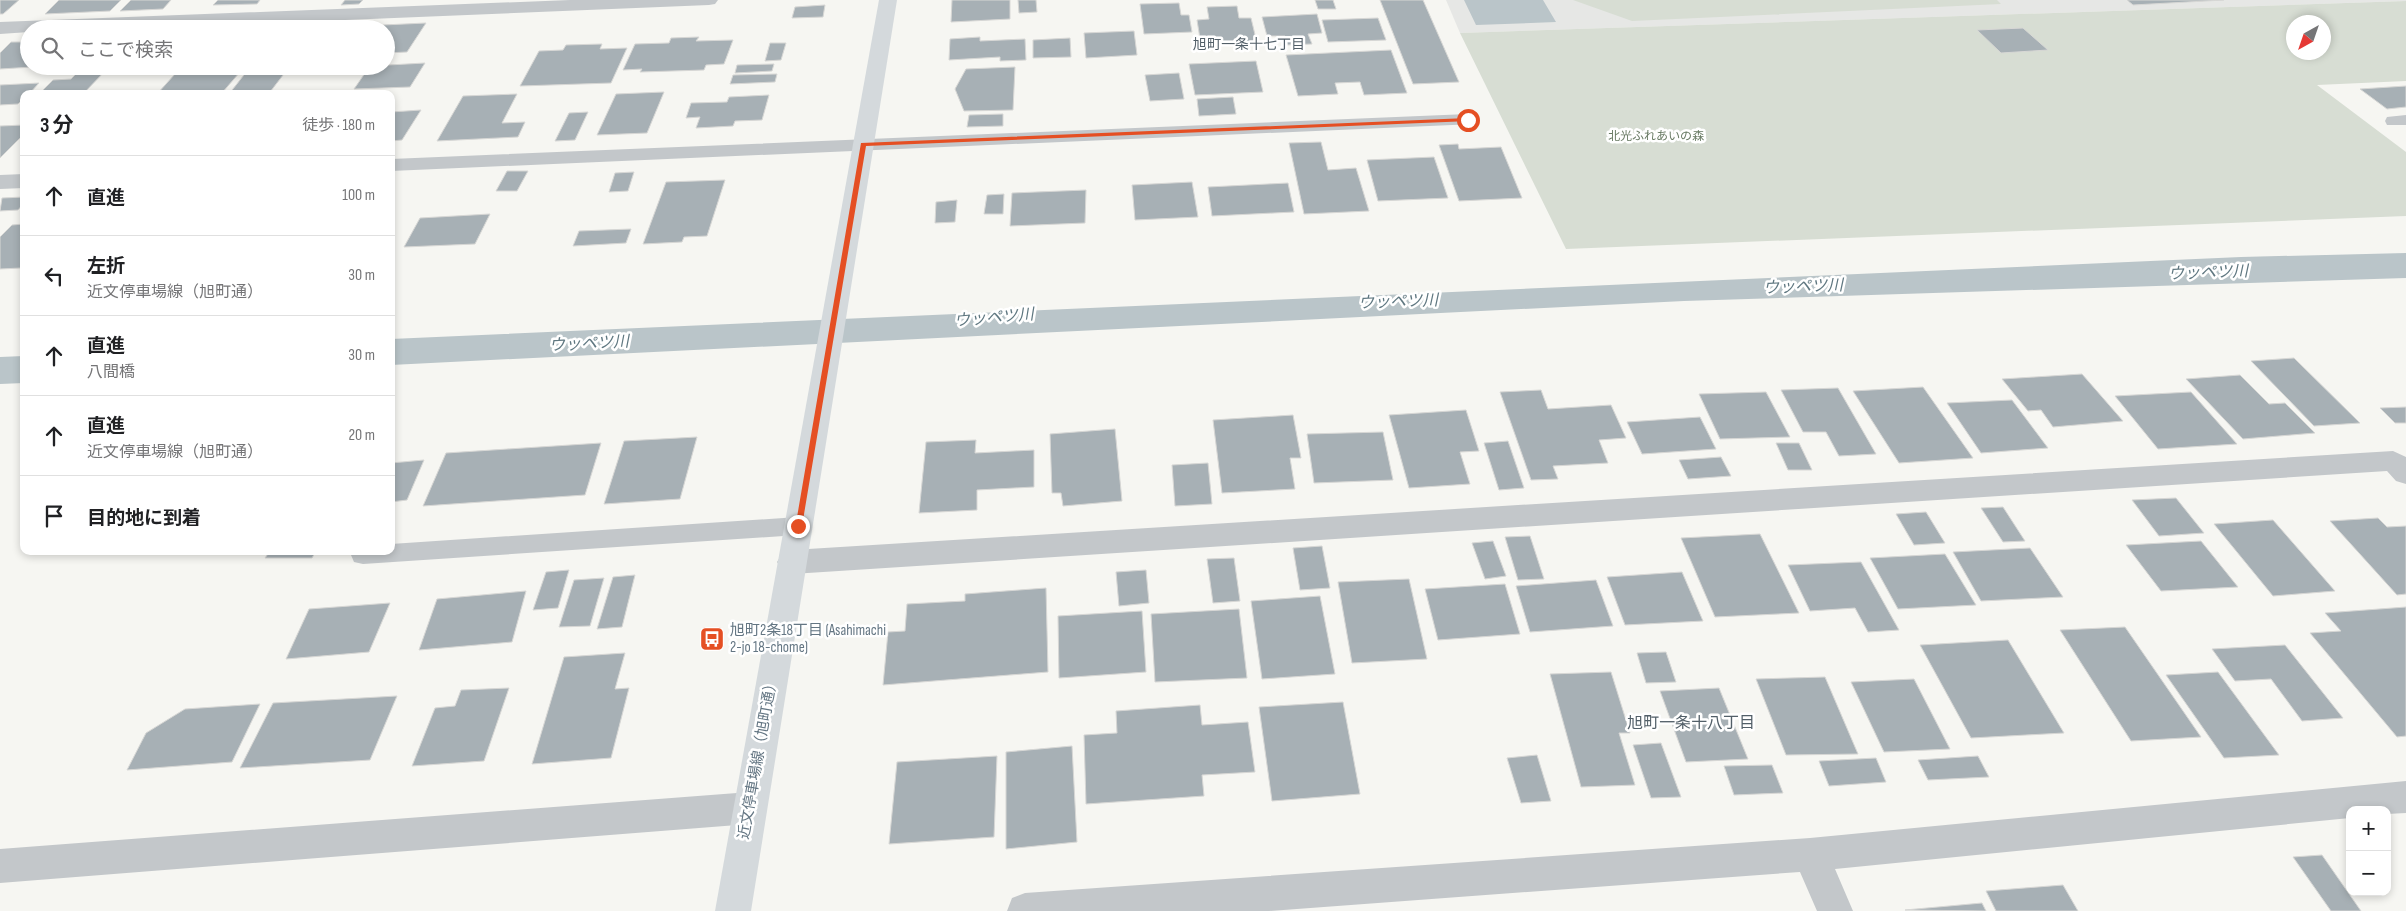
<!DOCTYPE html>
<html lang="ja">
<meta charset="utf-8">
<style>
:root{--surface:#fff;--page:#f2f2f2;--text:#202124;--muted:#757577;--line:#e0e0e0}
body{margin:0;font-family:"Sofia Sans Condensed","Noto Sans JP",sans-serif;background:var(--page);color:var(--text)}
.controls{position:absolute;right:15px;bottom:15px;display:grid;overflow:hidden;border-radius:10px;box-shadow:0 2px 8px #0003}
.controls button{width:45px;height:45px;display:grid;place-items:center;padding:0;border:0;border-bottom:1px solid var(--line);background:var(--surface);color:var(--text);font:25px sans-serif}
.compass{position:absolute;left:2286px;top:15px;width:45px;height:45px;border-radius:50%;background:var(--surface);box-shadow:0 2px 8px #0003;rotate:220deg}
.stop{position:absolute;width:15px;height:15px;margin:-11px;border:4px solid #e54f23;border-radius:50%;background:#fff}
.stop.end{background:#e54f23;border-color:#fff;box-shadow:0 1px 5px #0008}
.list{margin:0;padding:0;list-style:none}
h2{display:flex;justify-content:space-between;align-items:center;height:65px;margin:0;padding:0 20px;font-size:21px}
h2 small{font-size:16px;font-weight:400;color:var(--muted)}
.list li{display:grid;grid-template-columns:32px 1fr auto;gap:15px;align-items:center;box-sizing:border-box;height:80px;padding:0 20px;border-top:1px solid var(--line)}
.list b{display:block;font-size:19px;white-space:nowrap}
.list p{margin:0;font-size:16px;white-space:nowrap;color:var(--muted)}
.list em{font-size:16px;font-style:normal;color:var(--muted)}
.icon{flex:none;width:28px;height:28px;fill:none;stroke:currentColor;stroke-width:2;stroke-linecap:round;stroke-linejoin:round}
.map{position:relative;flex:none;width:2406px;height:911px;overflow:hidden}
.search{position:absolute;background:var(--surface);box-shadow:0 2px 8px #0003;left:20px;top:20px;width:375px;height:55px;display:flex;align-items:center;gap:12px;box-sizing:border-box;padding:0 18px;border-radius:28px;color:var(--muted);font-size:19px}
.panel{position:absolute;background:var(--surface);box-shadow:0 2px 8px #0003;left:20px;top:90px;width:375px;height:465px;border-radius:10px}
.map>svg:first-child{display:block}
</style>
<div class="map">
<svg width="2406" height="911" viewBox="0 0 2406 911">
<rect width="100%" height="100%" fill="#f6f6f2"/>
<path fill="#e6e7e5" d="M1446,0H2406V1L1460,33Z"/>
<path fill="#d7ddd3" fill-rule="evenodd" d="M1573,0H1997L2001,4L1632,21Z
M2406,1V81L2317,85L2406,152V216L1566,249L1460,33ZM2294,22H2324V52H2294Z"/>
<path fill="#bac5c9" d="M1464,0H1543L1556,22L1476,25Z
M2406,253V278L1684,301L391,365V339L2241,257Z
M24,356V383L0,384V357Z"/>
<path fill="#a7b0b5" stroke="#d7d7d5" d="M0,0H19L3,14H0Z
M59,0H121L110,11L45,14Z
M131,0H171L163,9L120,11Z
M218,0H260L257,4L213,5Z
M345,0H363L359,4L341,5Z
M952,0H1010V19L951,22Z
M1018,0H1036L1037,12L1019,13Z
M1315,0H1333L1336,9H1318Z
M1380,0H1423L1459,82L1413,84Z
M2127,0H2224L2133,5Z
M1179,3L1181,15H1189L1192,32L1144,34L1140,4Z
M825,5L823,17L792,18L795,7Z
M1237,6L1239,18H1251L1257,43L1201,45L1197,20L1209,19L1207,7Z
M1317,14L1322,33L1308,34L1312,44L1287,45L1285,36H1267L1262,17Z
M1378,18L1386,40L1328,42L1322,20Z
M426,23L407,52L386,53V29H380L383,25Z
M354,26L352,29H327L328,27Z
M2023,28L2048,50L2001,53L1977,30Z
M1134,31L1137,55L1086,58L1084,33Z
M699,37L696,41L733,40L724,64L706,65L704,70L640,72L642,69L623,70L635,44L669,43L671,38Z
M980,37V41L1025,39L1026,60L1000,61V57L949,60L950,39Z
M1070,38L1071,57L1033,58V40Z
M11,42H29V66L33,67L0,69V53Z
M770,43H786L781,60L765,61Z
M602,44L600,49L627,48L611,83L520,86L539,51L563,50L566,45Z
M1391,50L1407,93L1364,95L1360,82L1335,83L1338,94L1298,96L1286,55Z
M1256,61L1263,92L1195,95L1189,64Z
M425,63L410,87L354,89L370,66Z
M774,64L772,71L735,73L737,65Z
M251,66H290L270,92L229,94Z
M1015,67L1013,110L964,111L955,89L966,69Z
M106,70L83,94H39L53,80L71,79L79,71Z
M240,72L221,94H157L175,74Z
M1179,73L1184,99L1150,101L1145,75Z
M777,74L775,82L730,84L733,75Z
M39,83L29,94H24V98L18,104L0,105V85Z
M2406,86V107L2387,109L2360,89Z
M664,92L647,133L597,135L616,94Z
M517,94L502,123L525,122L518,137L437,141L463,96Z
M769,95L762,120L735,121L733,126L696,128L700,117L686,118L691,103L727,102L729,97Z
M1233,97L1236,114L1199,116L1197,99Z
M421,110L402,140L391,141V112Z
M588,112L575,140L555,141L569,113Z
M1003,114V126L967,127L969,115Z
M24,125V134L0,158V126Z
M1321,142L1328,170L1356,168L1369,211L1304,214L1289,143Z
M1458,144L1459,149L1501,147L1522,198L1459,201L1439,145Z
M1434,157L1448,198L1378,201L1367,160Z
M507,171H528L517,191H496Z
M634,172L628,191L609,192L615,173Z
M725,180L707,236L684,237L682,242L643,244L666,182Z
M1192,182L1198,217L1135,220L1132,185Z
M1288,183L1294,212L1212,216L1208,187Z
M1086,190L1085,223L1010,226L1012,193Z
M1004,194L1003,214H984L987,195Z
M24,197V203L18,210L0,211L2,198Z
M957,200L955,222L935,223L936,202Z
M490,214L475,244L404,247L420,218Z
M24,224V266L21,268L0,269V237L12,225Z
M631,229L626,243L573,246L579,231Z
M2294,358L2360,423L2314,426L2251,361Z
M2082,374L2123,421L2053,427L2041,410L2028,411L2002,379Z
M2240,375L2269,404L2285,403L2315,433L2243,439L2186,379Z
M1923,387L1973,458L1899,463L1853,391Z
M1838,388L1876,454L1839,456L1826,432H1803L1781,390Z
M1541,390L1548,409L1611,405L1626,438L1599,440L1608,463L1553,466L1558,479L1531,480L1500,392Z
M1766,392L1790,437L1720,439L1699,394Z
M2191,392L2237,444L2158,449L2115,396Z
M2012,400L2048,448L1981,453L1947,403Z
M2406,407V423H2395L2380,408Z
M1466,410L1479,451L1460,452L1470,484L1409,488L1389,415Z
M1293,415L1301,458H1290L1295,489L1222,493L1213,420Z
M1700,417L1716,449L1642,454L1627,422Z
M1115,429L1122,501L1063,506L1061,493H1052L1050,434Z
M1383,432L1393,480L1314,483L1307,434Z
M697,437L680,499L604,504L624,441Z
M976,440L975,453L1034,450V487L977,490V510L919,513L926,442Z
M1508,441L1524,488L1499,490L1484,443Z
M601,443L585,495L423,506L446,453Z
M1776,443H1799L1812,470H1788Z
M1721,457L1731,476L1688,479L1679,460Z
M424,460L407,500L391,502V463Z
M1208,463L1212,504L1175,506L1172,465Z
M2176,498L2204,533L2159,536L2132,500Z
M2003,507L2025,541L2003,542L1981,508Z
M1926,512L1945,543L1914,545L1896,514Z
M2378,518L2387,527L2406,526V594L2397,595L2330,521Z
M2273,520L2335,591L2273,596L2214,524Z
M1760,534L1799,613L1715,617L1681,538Z
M1530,536L1544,579L1518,580L1505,537Z
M1493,541L1506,576L1485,579L1472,543Z
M2201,541L2238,587L2161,591L2126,545Z
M1322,546L1330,588L1300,590L1293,548Z
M2030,548L2063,597L1981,601L1953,552Z
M270,551H316L312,558H265Z
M1945,554L1976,605L1898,609L1870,558Z
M1234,558L1240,601L1213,603L1207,559Z
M1861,562L1899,630L1868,632L1855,608L1810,611L1788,565Z
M569,570L558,608L533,610L546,572Z
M1146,570L1149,603L1119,606L1116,572Z
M1682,572L1703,621L1625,625L1607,577Z
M635,575L622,627L597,629L613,577Z
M604,578L590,626L559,627L574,580Z
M1409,579L1427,659L1352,663L1338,582Z
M1596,580L1613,626L1530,632L1516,586Z
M1505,584L1520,634L1438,640L1425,589Z
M1046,588L1048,672L883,685L888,632L905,631L907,604L965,601V594Z
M526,591L512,642L419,650L437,599Z
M1320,596L1335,674L1262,679L1251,601Z
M390,603L369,652L286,659L309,609Z
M2406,607V736L2397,737L2310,633L2341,631L2325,613Z
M1239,609L1247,678L1155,682L1151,614Z
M1142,611L1146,672L1059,678L1058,616Z
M2125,627L2201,737L2131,741L2060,630Z
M2008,640L2064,733L1971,738L1920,645Z
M2285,645L2343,718L2302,721L2271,679L2235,681L2212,649Z
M1666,652L1676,682L1646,683L1637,653Z
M625,653L615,689L629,688L611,758L532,764L564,657Z
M1611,672L1630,733H1619L1635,785L1581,787L1550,674Z
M2218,672L2279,755L2224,758L2166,675Z
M1825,677L1858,754L1786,755L1756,679Z
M1914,679L1950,749L1884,752L1851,682Z
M509,688L484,761L412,766L435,708L455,706L461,690Z
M1719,688L1748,759L1686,762L1660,691Z
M397,696L370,760L240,768L273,703Z
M1343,702L1360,794L1272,801L1259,707Z
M260,704L232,762L127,770L146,733L185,709Z
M1200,705L1202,725L1248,722L1255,772L1202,775L1204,796L1086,804L1084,735L1117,733L1116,711Z
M1661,743L1681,797L1651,798L1633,745Z
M1072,746L1077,842L1006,849V752Z
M1537,755L1551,801L1521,803L1507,758Z
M997,756L994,837L889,844L897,762Z
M1978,756L1989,777L1928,780L1918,760Z
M1876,758L1886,782L1829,786L1819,761Z
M1772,765L1783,793L1734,795L1724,766Z
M2322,855L2361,911H2331L2293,857Z
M2063,885L2078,911H1996L1986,891Z
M1982,903L1986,911L1905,910Z"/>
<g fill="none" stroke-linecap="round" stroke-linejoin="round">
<path fill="#c3c7ca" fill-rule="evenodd" d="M2406,115V125H2387L2385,121L2387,117Z
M798,517L806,520L810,526L806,532L798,535L363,564L354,562L351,555L353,551H391V544Z"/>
<path fill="#c3c7ca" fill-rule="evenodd" d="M570,0H718L715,4L709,5L123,29H29V32L0,34V22Z
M1468,114L1475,116L1478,120L1475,124L391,171V159Z
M24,174V188L0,189V175Z
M2393,451L2406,457V484L2396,481L2387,471L792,574L782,570L777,562L782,554L792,550Z
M2406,781V813L2387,814V810H2350V818L1835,869L1853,911H1817L1800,872L1269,911H1007L1012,898L1025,893L1810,838Z
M750,792L762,797L767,808L762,819L750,824L0,883V849Z"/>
<path fill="#d4d9dc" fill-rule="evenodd" d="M879,0H897L751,911H715Z"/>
</g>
<path fill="#e54f23" d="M1468,118L1470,121L866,146L802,526L798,530L795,529L861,143Z"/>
<defs>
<symbol id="bus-square" viewBox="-11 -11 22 22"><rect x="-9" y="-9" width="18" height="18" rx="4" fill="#e54f23" stroke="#fff"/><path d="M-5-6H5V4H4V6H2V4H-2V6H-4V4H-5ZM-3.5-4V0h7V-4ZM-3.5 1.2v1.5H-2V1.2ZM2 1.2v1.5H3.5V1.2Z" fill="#fff"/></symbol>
</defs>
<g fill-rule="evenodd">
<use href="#bus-square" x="698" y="625" width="28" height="28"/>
</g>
<g text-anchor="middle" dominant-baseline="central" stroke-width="5" stroke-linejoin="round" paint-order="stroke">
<g font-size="12" fill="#687a63" stroke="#fff">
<text x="1656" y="136">北光ふれあいの森</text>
</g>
<g font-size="14" fill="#525f68" stroke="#fff">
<text x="1249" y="44">旭町一条十七丁目</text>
</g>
<g font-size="15" fill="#647683" stroke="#fff" text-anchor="start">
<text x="730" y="630">旭町2条18丁目 (Asahimachi<tspan x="730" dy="17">2-jo 18-chome)</tspan></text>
</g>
<g font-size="15" fill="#647683" stroke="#fff">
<text transform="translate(758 758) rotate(-80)">近文停車場線（旭町通）</text>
</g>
<g font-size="16" font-style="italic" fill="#5f7780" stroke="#fff">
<text transform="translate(2208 273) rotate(-2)">ウッペツ川</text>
<text transform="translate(1803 287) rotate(-2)">ウッペツ川</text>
<text transform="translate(1398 302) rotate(-2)">ウッペツ川</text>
<text transform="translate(994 318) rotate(-5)">ウッペツ川</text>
<text transform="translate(589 344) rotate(-3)">ウッペツ川</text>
</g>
<g font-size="16" fill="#525f68" stroke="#fff">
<text x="1691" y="723">旭町一条十八丁目</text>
</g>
</g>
</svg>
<div class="controls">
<button>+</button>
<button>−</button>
</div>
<svg class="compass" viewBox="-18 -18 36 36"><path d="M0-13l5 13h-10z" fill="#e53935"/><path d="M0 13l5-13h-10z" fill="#757577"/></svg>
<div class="stop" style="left:1468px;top:120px"></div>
<div class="stop end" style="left:798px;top:526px"></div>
<div class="search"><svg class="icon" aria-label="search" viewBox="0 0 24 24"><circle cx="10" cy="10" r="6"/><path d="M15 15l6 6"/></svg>ここで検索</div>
<section class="panel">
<h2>3 分<small>徒歩 · 180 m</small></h2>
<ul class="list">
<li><svg class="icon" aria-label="ahead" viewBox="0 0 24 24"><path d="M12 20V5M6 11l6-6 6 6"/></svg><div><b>直進</b></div><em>100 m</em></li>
<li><svg class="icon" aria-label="left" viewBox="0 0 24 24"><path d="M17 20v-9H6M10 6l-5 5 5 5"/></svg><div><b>左折</b><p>近文停車場線（旭町通）</p></div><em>30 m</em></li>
<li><svg class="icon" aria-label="ahead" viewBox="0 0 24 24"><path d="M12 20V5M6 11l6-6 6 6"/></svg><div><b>直進</b><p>八間橋</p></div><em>30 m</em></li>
<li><svg class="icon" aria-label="ahead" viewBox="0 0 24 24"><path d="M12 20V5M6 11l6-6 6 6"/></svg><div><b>直進</b><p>近文停車場線（旭町通）</p></div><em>20 m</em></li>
<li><svg class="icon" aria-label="arrive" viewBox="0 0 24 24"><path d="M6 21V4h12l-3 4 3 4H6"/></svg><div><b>目的地に到着</b></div></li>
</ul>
</section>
</div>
